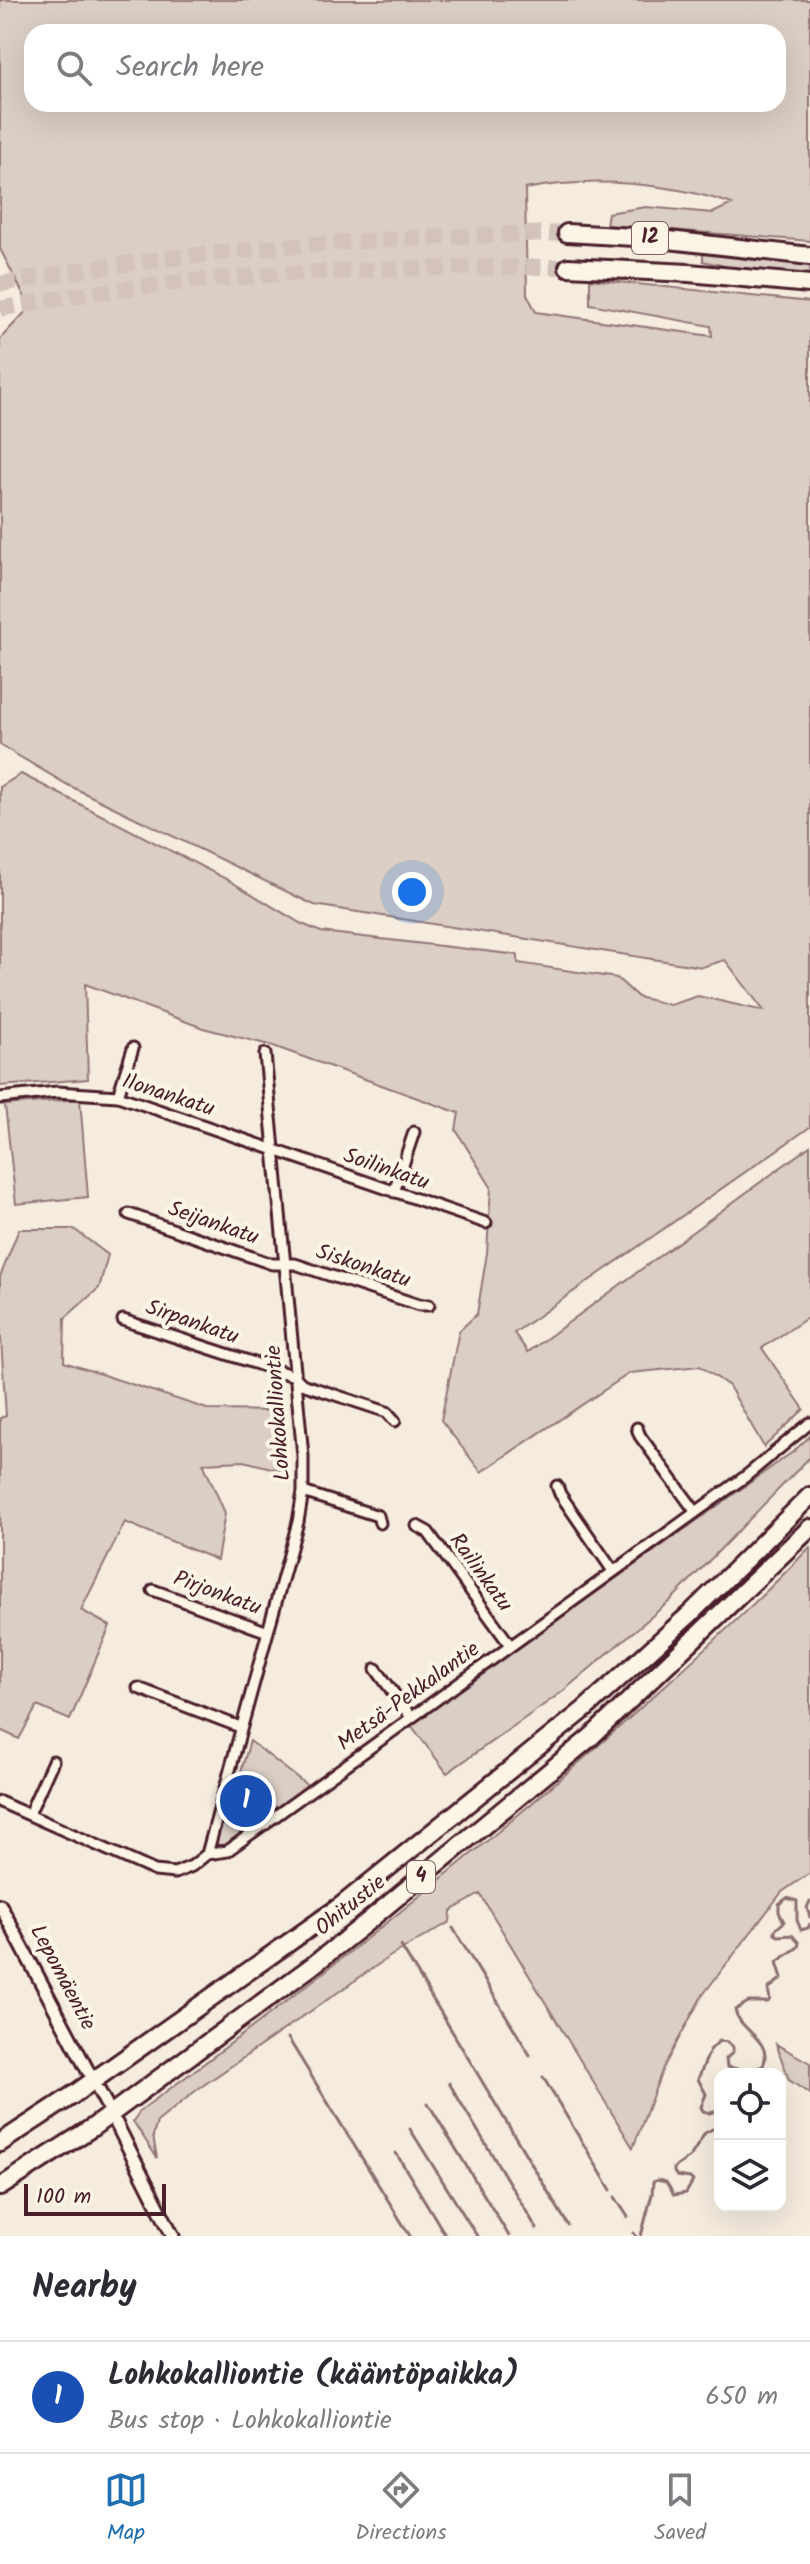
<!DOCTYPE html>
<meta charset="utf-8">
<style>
:root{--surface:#fff;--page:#f2f2f3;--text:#2b2b33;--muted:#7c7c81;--line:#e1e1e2;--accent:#1f6fb2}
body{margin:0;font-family:Kalam,sans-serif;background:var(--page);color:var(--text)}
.controls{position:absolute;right:24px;bottom:24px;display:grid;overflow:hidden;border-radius:16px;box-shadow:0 8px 32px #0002}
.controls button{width:72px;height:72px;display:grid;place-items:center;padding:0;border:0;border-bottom:2px solid var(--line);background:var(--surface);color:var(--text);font:40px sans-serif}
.scale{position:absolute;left:24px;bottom:20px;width:142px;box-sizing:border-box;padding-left:8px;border:4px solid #4a1f2b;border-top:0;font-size:22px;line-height:28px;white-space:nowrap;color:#4a1f2b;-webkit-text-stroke:6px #fcf5e5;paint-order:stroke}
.you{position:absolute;left:412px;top:892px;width:28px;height:28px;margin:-20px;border:6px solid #fff;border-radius:50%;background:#1a73e8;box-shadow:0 0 0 12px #1a73e833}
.badge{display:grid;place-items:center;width:52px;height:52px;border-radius:50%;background:var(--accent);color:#fff;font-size:26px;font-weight:700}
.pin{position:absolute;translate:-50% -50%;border:4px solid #fff;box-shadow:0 2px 8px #0006}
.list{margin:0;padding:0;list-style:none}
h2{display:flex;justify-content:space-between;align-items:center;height:104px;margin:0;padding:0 32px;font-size:34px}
h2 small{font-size:26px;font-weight:400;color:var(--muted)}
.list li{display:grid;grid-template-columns:52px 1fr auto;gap:24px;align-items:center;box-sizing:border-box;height:112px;padding:0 32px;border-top:2px solid var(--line)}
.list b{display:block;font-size:30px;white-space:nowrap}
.list p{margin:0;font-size:26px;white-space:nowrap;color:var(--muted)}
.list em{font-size:26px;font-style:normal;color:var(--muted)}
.icon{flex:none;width:44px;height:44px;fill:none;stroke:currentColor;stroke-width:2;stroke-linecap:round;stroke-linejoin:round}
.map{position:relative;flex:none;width:810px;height:2236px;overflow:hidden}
.search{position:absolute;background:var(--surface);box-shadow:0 8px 32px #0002;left:24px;right:24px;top:24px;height:88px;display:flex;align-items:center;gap:20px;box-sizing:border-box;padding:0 28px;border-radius:24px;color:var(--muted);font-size:30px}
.sheet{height:216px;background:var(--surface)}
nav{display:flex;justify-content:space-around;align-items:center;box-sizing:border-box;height:112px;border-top:2px solid var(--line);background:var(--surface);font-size:22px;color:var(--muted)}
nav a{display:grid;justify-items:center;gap:4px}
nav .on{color:var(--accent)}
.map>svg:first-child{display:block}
</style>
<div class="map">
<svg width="810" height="2236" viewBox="0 0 810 2236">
<rect width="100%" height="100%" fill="#f5ecde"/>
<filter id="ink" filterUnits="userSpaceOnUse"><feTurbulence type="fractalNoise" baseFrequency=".0125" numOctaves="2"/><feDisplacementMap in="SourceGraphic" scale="16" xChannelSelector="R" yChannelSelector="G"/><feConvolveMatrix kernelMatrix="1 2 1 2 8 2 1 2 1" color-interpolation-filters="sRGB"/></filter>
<g filter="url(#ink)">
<path fill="#dbcec4" stroke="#927678" stroke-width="2" fill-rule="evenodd" d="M0,0H810V241L606,225L608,213L646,207L713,213L732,204C668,182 592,177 525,189L527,294L536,312L712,336L711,326L590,304V279L810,302V1127L514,1333L528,1352L810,1146V1316L762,1348L804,1409L764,1447L729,1386L700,1366L630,1373L481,1472L441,1420L459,1331L477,1314L487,1253L491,1187L456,1130L459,1113L273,1046L203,1028L85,984L88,1079L0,1086V787L21,774L230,881L300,923L321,932L518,955V963L617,978L638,997L670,1005L698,996L764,1011L725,960L702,967L314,905L68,785L0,745V339L30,307L0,249ZM32,32H778V104H32Z
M703,252L810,265V277L741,270L703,261Z
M80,1099L88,1197L16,1204L5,1105Z
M19,1229H74L108,1255L99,1288L65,1318L64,1362L210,1410L281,1411L286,1472L244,1461L203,1463L225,1513L217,1560L125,1522L81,1610L110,1626L70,1720L37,1706L19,1739L0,1730V1418L6,1416L0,1324V1277Z
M810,1436V1457L671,1600L562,1692L447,1773L411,1725L794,1451Z
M810,1547V1873L782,1892L702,1996L663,2068L633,2148L480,1894L451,1911L450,1922L389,1957L198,2089L157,2122L153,2136L157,2158L133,2121L141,2110C312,1985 477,1855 635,1713C694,1659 755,1605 810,1547Z
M250,1741L308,1786L271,1814L235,1792Z
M231,1808L251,1820C254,1834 232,1847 219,1845L216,1842L227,1811Z
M776,2044L810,2063V2094L789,2080Z"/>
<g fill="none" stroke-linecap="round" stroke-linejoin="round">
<path stroke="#8c6e70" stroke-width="3" d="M810,1901L807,1908L810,1917
M453,1928L530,2055
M401,1946L568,2225
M288,2038L410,2236
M543,2077L611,2190
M449,2083L537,2229
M428,2103L509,2236
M720,2110L709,2113L703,2111L701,2107L706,2094L698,2079L710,2050L719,2041L728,2042L733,2047V2052L726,2059L727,2067L749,2071L763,2066C774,2040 739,2031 735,2010L748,2002H768L770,1999L768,1989L782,1978L777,1962L798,1947L799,1943L792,1935L778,1936L775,1934V1930L784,1922L779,1912V1904L787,1898L797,1901V1920L801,1930L808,1928L810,1924
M410,2129L477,2236
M396,2153L446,2236
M615,2197L628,2217
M634,2233L636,2236
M641,2236L652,2194L653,2182L657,2180L666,2182L674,2195L686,2193L693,2181L690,2178L677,2176L674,2172V2168L690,2157L705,2133L720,2125"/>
<path stroke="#d3c3ba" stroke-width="16" stroke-dasharray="16 8" stroke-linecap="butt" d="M0,284C190,249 375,237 567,233
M0,309C187,272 378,267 568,267"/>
<defs>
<path id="minor" d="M118,1096L133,1048
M0,1098L57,1092L118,1096L486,1223
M394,1192L414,1132
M129,1214L272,1264H295L419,1305H429
M123,1320L294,1376L302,1384L387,1412L395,1421
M637,1428L640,1436L695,1511
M557,1486L560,1494L613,1571
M303,1492L378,1516L380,1523
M417,1526L428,1532L510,1645
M153,1590L268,1632
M376,1669L411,1717
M138,1688L240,1727
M223,1796L248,1809L266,1824
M0,1802L155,1871L175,1873L192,1866L207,1854L227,1851L746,1476L810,1423
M29,1814L53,1761
M207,1854L298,1522L303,1492V1456L265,1054"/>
<path id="tertiary" d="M0,1905L88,2071
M99,2091L106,2104
M116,2123L173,2236"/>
<path id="motorway" d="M567,233L651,238L810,256
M568,267L689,273L810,284
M0,2143L73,2095L342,1905L585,1709L690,1614L810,1496
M0,2187L93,2127L312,1966L361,1927L591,1737L810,1528"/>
</defs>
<use href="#minor" stroke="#4a1f2b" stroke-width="15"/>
<use href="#tertiary" stroke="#4a1f2b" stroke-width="17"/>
<use href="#motorway" stroke="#4a1f2b" stroke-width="22"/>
<use href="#minor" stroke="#fcf5e5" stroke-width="9"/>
<use href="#tertiary" stroke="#fcf5e5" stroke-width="11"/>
<use href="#motorway" stroke="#fcf5e5" stroke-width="16"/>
</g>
</g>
<g text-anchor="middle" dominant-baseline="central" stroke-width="8" stroke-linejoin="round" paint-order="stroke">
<g fill="#fcf5e5" stroke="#7f5f63" stroke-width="2">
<rect x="632" y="222" width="36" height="32" rx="6"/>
<rect x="407" y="1861" width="28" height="32" rx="6"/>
</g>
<g font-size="20" font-weight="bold" fill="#4a1f2b">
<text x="650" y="238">12</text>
<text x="421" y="1877">4</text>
</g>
<g font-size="22" fill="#4a1f2b" stroke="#fcf5e5">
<text transform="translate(168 1096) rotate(18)">Ilonankatu</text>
<text transform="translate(386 1170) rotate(19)">Soilinkatu</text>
<text transform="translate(213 1224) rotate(19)">Seijankatu</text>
<text transform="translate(363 1267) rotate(18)">Siskonkatu</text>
<text transform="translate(192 1323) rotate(19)">Sirpankatu</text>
<text transform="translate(279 1413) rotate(-94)">Lohkokalliontie</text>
<text transform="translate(480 1573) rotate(54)">Railinkatu</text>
<text transform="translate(217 1594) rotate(20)">Pirjonkatu</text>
<text transform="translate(409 1697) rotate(-36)">Metsä-Pekkalantie</text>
<text transform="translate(351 1906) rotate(-39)">Ohitustie</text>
<text transform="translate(62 1978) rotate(62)">Lepomäentie</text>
</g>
</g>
</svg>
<div class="controls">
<button><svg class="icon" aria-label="locate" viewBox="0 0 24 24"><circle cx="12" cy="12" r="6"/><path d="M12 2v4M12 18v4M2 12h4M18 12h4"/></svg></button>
<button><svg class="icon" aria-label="layers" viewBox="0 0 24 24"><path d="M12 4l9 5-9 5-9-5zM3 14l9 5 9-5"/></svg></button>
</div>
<div class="scale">100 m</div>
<div class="you"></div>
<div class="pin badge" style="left:246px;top:1801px;background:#1a4fb4">1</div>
<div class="search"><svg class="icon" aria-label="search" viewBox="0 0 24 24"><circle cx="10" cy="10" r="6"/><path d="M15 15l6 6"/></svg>Search here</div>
</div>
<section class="sheet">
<h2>Nearby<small></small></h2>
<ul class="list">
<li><span class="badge" style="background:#1a4fb4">1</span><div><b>Lohkokalliontie (kääntöpaikka)</b><p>Bus stop · Lohkokalliontie</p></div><em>650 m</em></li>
</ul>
</section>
<nav>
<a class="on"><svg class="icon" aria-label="map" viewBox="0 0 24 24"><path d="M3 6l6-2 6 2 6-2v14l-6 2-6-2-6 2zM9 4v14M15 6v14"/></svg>Map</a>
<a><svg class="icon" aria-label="directions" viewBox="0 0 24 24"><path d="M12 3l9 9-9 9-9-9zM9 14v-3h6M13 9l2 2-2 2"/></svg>Directions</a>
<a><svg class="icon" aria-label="saved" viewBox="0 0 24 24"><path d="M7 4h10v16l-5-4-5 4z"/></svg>Saved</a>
</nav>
